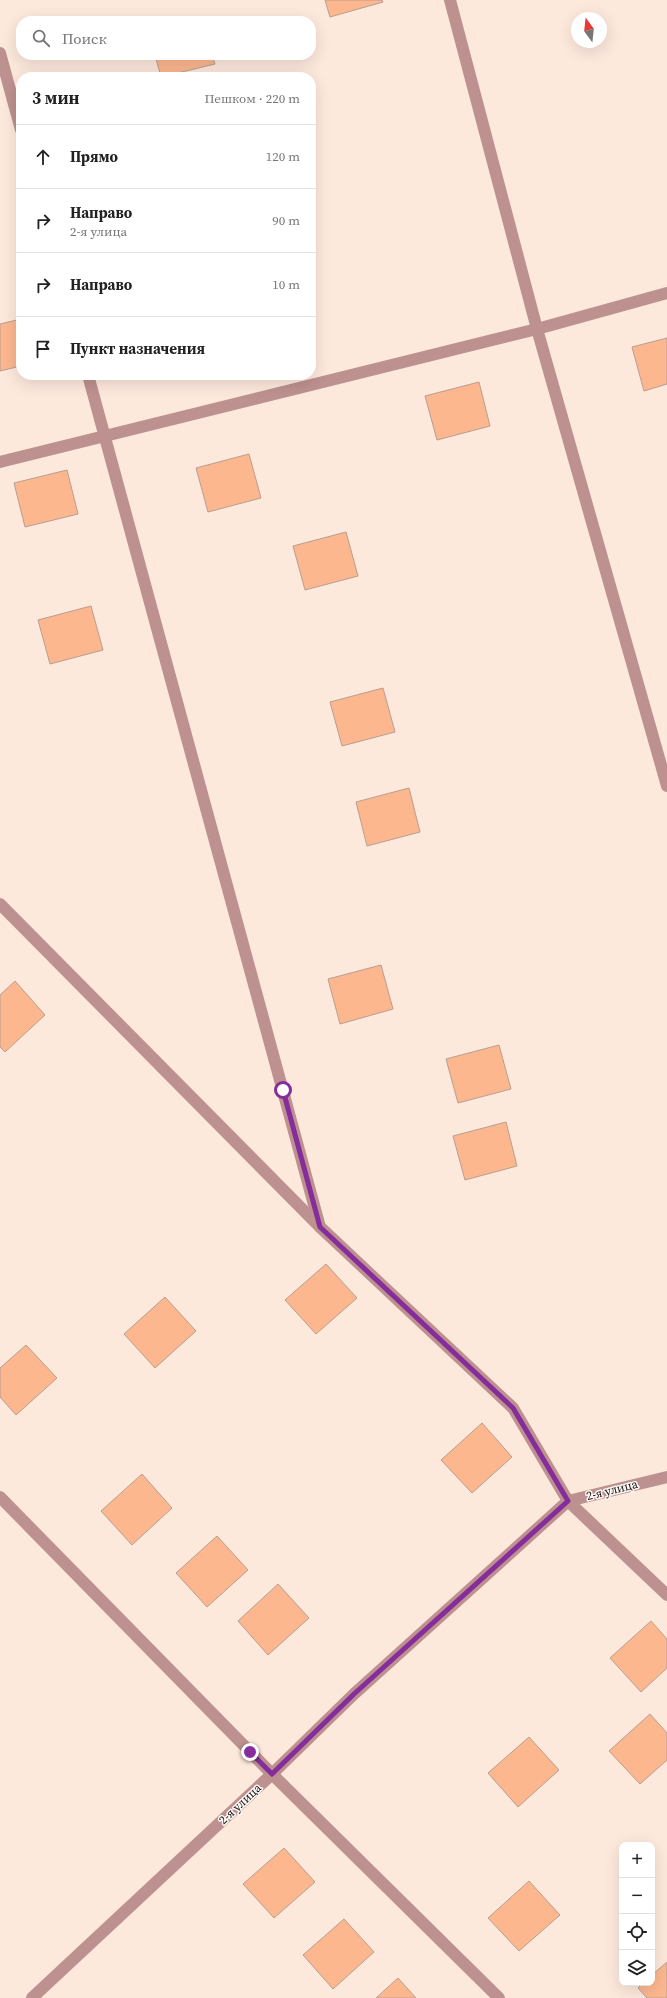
<!DOCTYPE html>
<html lang="ru">
<meta charset="utf-8">
<style>
:root{--surface:#fff;--page:#f2f2f2;--text:#222;--muted:#767676;--line:#e0e0e0}
body{margin:0;font-family:"Source Serif 4",serif;background:var(--page);color:var(--text)}
.controls{position:absolute;right:12px;bottom:12px;display:grid;overflow:hidden;border-radius:8px;box-shadow:0 4px 16px #0002}
.controls button{width:36px;height:36px;display:grid;place-items:center;padding:0;border:0;border-bottom:1px solid var(--line);background:var(--surface);color:var(--text);font:20px sans-serif}
.compass{position:absolute;left:571px;top:12px;width:36px;height:36px;border-radius:50%;background:var(--surface);box-shadow:0 4px 16px #0002;rotate:345deg}
.stop{position:absolute;width:12px;height:12px;margin:-9px;border:3px solid #842d9b;border-radius:50%;background:#fff}
.stop.end{background:#842d9b;border-color:#fff;box-shadow:0 1px 4px #0008}
.list{margin:0;padding:0;list-style:none}
h2{display:flex;justify-content:space-between;align-items:center;height:52px;margin:0;padding:0 16px;font-size:17px}
h2 small{font-size:13px;font-weight:400;color:var(--muted)}
.list li{display:grid;grid-template-columns:26px 1fr auto;gap:12px;align-items:center;box-sizing:border-box;height:64px;padding:0 16px;border-top:1px solid var(--line)}
.list b{display:block;font-size:15px;white-space:nowrap}
.list p{margin:0;font-size:13px;white-space:nowrap;color:var(--muted)}
.list em{font-size:13px;font-style:normal;color:var(--muted)}
.icon{flex:none;width:22px;height:22px;fill:none;stroke:currentColor;stroke-width:2;stroke-linecap:round;stroke-linejoin:round}
.map{position:relative;flex:none;width:667px;height:1998px;overflow:hidden}
.search{position:absolute;background:var(--surface);box-shadow:0 4px 16px #0002;left:16px;top:16px;width:300px;height:44px;display:flex;align-items:center;gap:10px;box-sizing:border-box;padding:0 14px;border-radius:16px;color:var(--muted);font-size:15px}
.panel{position:absolute;background:var(--surface);box-shadow:0 4px 16px #0002;left:16px;top:72px;width:300px;height:308px;border-radius:16px}
.map>svg:first-child{display:block}
</style>
<div class="map">
<svg width="667" height="1998" viewBox="0 0 667 1998">
<rect width="100%" height="100%" fill="#fde8dc"/>
<path fill="#fcb78f" stroke="#b79e90" d="M325,0H382L383,2L330,17Z
M155,55H212L215,64L161,77Z
M21,319V366L0,371V324Z
M667,338V384L644,391L632,347Z
M479,382L490,426L437,440L425,396Z
M249,454L261,498L208,512L196,468Z
M67,470L78,514L25,527L14,483Z
M346,532L358,576L305,590L293,546Z
M91,606L103,650L50,664L38,620Z
M383,688L395,732L342,746L330,702Z
M409,788L420,832L367,846L356,802Z
M381,965L393,1009L340,1024L328,979Z
M15,981L45,1015L5,1052L0,1047V995Z
M499,1045L511,1089L458,1103L446,1059Z
M506,1122L517,1166L465,1180L453,1136Z
M326,1264L357,1298L316,1334L285,1300Z
M165,1297L196,1331L155,1368L124,1334Z
M26,1345L57,1378L16,1415L0,1397V1368Z
M482,1423L512,1457L472,1493L441,1460Z
M142,1474L172,1508L132,1545L101,1511Z
M217,1536L248,1570L207,1607L176,1573Z
M278,1584L309,1618L268,1655L238,1621Z
M651,1621L667,1639V1668L641,1692L610,1658Z
M650,1714L667,1733V1760L640,1784L609,1751Z
M529,1737L559,1770L518,1807L488,1773Z
M284,1848L315,1882L274,1918L243,1884Z
M529,1881L560,1915L519,1951L488,1918Z
M344,1919L374,1952L333,1989L303,1955Z
M667,1962V1998H647L638,1988L643,1983H652V1975Z
M398,1978L416,1998H376Z"/>
<g fill="none" stroke-linecap="round" stroke-linejoin="round">
<path stroke="#bd918f" stroke-width="12" d="M450,0L537,329L667,786
M0,53L21,130
M88,375L320,1227
M0,462L537,329L667,293"/>
<path stroke="#bd918f" stroke-width="12" d="M0,904L320,1227L513,1408L568,1501L667,1595
M0,1497L272,1774L499,1998
M32,1998L272,1774L354,1694L568,1501L667,1477"/>
</g>
<g fill="none" stroke-linecap="round" stroke-linejoin="round">
<path stroke="#842d9b" stroke-width="5" d="M250,1752L272,1774L354,1694L568,1501L513,1408L320,1227L283,1090"/>
</g>
<g text-anchor="middle" dominant-baseline="central" stroke-width="3" stroke-linejoin="round" paint-order="stroke">
<g font-size="12" fill="#160d09" stroke="#fef9f6">
<text transform="translate(612 1490) rotate(-14)">2-я улица</text>
<text transform="translate(240 1804) rotate(-43)">2-я улица</text>
</g>
</g>
</svg>
<div class="controls">
<button>+</button>
<button>−</button>
<button><svg class="icon" aria-label="locate" viewBox="0 0 24 24"><circle cx="12" cy="12" r="6"/><path d="M12 2v4M12 18v4M2 12h4M18 12h4"/></svg></button>
<button><svg class="icon" aria-label="layers" viewBox="0 0 24 24"><path d="M12 4l9 5-9 5-9-5zM3 14l9 5 9-5"/></svg></button>
</div>
<svg class="compass" viewBox="-18 -18 36 36"><path d="M0-13l5 13h-10z" fill="#e53935"/><path d="M0 13l5-13h-10z" fill="#767676"/></svg>
<div class="stop" style="left:283px;top:1090px"></div>
<div class="stop end" style="left:250px;top:1752px"></div>
<div class="search"><svg class="icon" aria-label="search" viewBox="0 0 24 24"><circle cx="10" cy="10" r="6"/><path d="M15 15l6 6"/></svg>Поиск</div>
<section class="panel">
<h2>3 мин<small>Пешком · 220 m</small></h2>
<ul class="list">
<li><svg class="icon" aria-label="ahead" viewBox="0 0 24 24"><path d="M12 20V5M6 11l6-6 6 6"/></svg><div><b>Прямо</b></div><em>120 m</em></li>
<li><svg class="icon" aria-label="right" viewBox="0 0 24 24"><path d="M7 20v-9h11M14 6l5 5-5 5"/></svg><div><b>Направо</b><p>2-я улица</p></div><em>90 m</em></li>
<li><svg class="icon" aria-label="right" viewBox="0 0 24 24"><path d="M7 20v-9h11M14 6l5 5-5 5"/></svg><div><b>Направо</b></div><em>10 m</em></li>
<li><svg class="icon" aria-label="arrive" viewBox="0 0 24 24"><path d="M6 21V4h12l-3 4 3 4H6"/></svg><div><b>Пункт назначения</b></div></li>
</ul>
</section>
</div>
